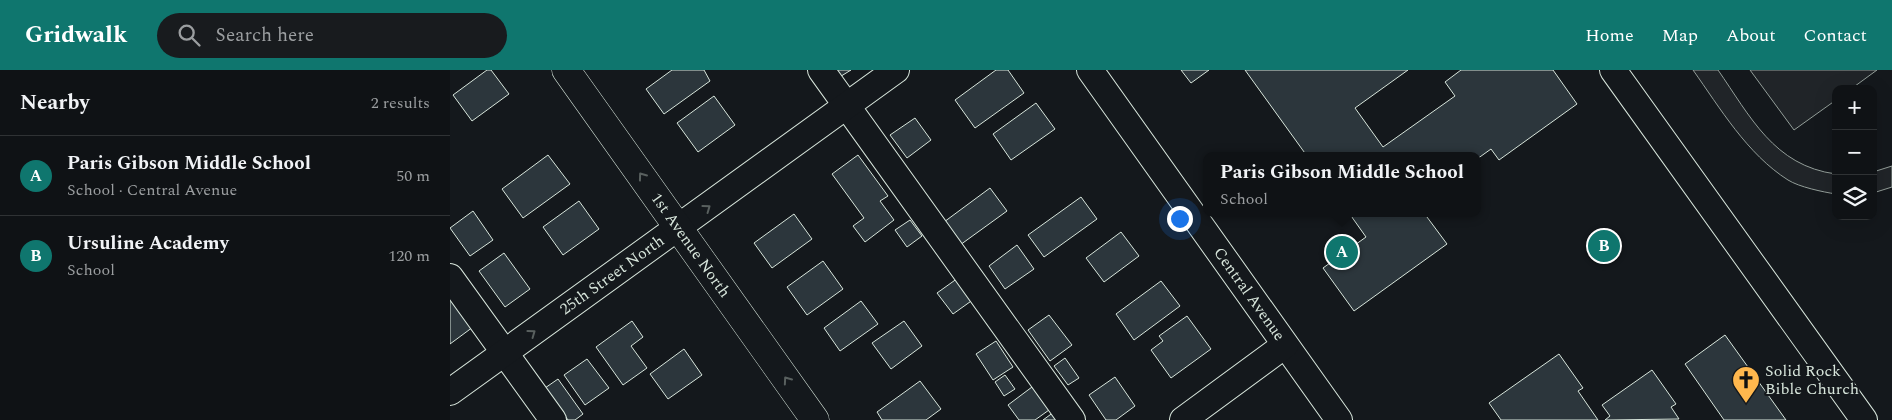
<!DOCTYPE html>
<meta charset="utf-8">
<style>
:root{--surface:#0f1215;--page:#181b1e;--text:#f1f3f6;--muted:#9b9ea0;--line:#2f3234;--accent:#0f766e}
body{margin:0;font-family:Spectral,serif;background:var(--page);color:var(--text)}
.controls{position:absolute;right:15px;top:15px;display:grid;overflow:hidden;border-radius:10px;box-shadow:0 5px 20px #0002}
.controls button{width:45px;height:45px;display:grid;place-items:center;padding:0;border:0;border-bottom:1px solid var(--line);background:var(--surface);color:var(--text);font:25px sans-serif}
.you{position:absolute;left:729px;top:148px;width:18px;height:18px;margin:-12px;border:4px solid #fff;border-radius:50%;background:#1a73e8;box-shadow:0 0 0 8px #1a73e833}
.badge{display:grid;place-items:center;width:32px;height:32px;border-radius:50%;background:var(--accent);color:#fff;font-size:16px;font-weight:700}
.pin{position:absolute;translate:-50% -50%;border:2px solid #fff;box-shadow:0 1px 5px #0006}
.popup{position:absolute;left:753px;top:82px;width:278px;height:65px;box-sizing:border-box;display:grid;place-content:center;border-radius:10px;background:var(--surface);filter:drop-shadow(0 1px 4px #0005);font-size:16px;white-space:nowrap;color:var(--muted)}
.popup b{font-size:19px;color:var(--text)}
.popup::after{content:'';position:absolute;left:50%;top:100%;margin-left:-10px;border:10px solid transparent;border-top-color:var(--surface)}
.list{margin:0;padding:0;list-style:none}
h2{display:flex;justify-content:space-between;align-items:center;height:65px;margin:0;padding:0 20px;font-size:21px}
h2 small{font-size:16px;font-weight:400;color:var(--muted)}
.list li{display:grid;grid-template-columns:32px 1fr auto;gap:15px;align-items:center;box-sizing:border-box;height:80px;padding:0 20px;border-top:1px solid var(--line)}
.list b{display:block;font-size:19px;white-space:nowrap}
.list p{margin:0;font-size:16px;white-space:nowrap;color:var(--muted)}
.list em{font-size:16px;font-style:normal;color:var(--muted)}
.icon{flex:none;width:28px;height:28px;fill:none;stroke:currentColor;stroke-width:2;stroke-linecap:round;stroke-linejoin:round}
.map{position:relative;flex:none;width:1442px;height:350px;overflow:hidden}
header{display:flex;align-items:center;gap:30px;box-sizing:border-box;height:70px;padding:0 25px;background:var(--accent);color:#fff}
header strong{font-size:24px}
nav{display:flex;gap:28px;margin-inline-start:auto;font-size:18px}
.search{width:350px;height:45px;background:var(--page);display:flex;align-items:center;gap:12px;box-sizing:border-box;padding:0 18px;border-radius:28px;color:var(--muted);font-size:19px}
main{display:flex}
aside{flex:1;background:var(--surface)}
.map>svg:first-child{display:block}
</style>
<header>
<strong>Gridwalk</strong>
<div class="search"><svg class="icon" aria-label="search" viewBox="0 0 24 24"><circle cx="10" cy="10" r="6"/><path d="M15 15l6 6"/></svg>Search here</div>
<nav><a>Home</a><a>Map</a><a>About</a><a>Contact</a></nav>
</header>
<main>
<aside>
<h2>Nearby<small>2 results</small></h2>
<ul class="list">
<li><span class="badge">A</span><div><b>Paris Gibson Middle School</b><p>School · Central Avenue</p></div><em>50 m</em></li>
<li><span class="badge">B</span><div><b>Ursuline Academy</b><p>School</p></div><em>120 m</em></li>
</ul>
</aside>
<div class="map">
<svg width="1442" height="350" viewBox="0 0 1442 350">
<rect width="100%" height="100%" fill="#14181c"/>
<path fill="#202428" stroke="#939e99" d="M1243,0H1268C1300,46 1324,96 1386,104V124C1373,122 1349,117 1338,110C1297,84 1270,38 1243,0Z
M1300,0H1427L1401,19H1386V30L1344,60Z
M1442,96V117L1423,123V102Z"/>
<path fill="#2c363c" stroke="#d8e6dc" d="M37,0H41L59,24L22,51L3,25Z
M222,0H254L260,11L214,44L196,19Z
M383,0H401L388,8Z
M546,0H558L574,23L525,58L505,30Z
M731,0H759L741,13Z
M795,0H958L905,38L933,77L1005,26L995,12L1011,0H1103L1127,34L1049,90L1041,79L1027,89V86H857Z
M264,26L285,55L248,82L227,53Z
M586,33L605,59L561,90L543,64Z
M465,48L481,70L457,88L440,65Z
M98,85L120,114L73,148L52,119Z
M408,85L438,126L430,131L444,150L415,172L403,156L414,148L382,104Z
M540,118L557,141L510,175L494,152Z
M631,127L647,149L594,187L578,165Z
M129,131L149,159L113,185L93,157Z
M23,141L43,170L20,186L0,158Z
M899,143H974L997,174L904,241L873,198L916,167Z
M344,144L362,169L322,198L304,173Z
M460,150L472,166L457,177L445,160Z
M671,162L689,186L654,212L636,188Z
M567,175L584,199L555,219L539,196Z
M54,183L80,219L55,237L29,201Z
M373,191L393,219L357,245L337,217Z
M508,208L524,229L503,244L487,223Z
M711,211L730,236L684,270L666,244Z
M0,226L23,257L0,274Z
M411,231L428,254L390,281L374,258Z
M599,245L622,275L600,291L578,260Z
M737,246L761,279L721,308L701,280L713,271L709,266Z
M182,251L193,267L181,276L197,298L173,315L146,277Z
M454,251L472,276L441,299L422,273Z
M1275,265L1336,350H1274L1235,294Z
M546,271L563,297L543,310L526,284Z
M234,279L252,305L218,329L200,304Z
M1109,284L1133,318L1128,321L1148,350H1051L1039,333Z
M615,288L629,308L618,315L604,296Z
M137,289L159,318L135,335L114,305Z
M1202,300L1226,334L1221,337L1229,349L1155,350L1160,346L1152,335Z
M555,305L565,319L554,326L545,312Z
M665,307L685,336L666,350H656L639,325Z
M108,309L133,344L125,350H118L95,318Z
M470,311L491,339L476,350H432L427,342Z
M582,317L599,340L585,350H569L558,335Z
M604,342L609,350H593Z"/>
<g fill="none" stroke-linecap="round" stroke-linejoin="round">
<defs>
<g id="minor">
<path d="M371,0L622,350"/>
<path id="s1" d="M640,0L889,350"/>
<path d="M1163,0L1414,350"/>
<path d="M0,207L103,350"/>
<path id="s2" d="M0,322L446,0"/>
<path d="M733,350L835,275"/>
</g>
<g id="major">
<path id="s3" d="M116,0L365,350"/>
</g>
</defs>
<use href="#minor" stroke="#d8e6dc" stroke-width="28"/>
<use href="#major" stroke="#d8e6dc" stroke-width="29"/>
<use href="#minor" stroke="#14181c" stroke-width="26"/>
<use href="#major" stroke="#14181c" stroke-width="28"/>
</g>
<defs><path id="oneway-chevron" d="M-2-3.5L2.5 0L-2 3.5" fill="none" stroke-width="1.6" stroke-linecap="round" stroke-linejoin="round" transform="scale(1.25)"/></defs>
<g stroke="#59605f">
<use href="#oneway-chevron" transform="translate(192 106) rotate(-126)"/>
<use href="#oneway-chevron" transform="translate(257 138) rotate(-36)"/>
<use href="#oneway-chevron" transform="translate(82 263) rotate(-36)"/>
<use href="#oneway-chevron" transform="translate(337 310) rotate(-125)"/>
</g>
<defs>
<symbol id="church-pin" viewBox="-11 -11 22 30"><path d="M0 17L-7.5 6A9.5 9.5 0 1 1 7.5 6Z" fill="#ffb74d" stroke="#14181c"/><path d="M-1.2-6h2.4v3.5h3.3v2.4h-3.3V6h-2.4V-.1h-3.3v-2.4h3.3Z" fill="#111"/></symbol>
</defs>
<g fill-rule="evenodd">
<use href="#church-pin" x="1280" y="294" width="32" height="43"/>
</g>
<g text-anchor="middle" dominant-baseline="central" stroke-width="4" stroke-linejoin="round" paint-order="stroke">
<g font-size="16" fill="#d8e6dc" stroke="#14181c">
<text stroke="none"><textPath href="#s3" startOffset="215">1st Avenue North</textPath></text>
<text stroke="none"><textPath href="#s2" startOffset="200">25th Street North</textPath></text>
<text stroke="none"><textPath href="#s1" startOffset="275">Central Avenue</textPath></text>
</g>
<g font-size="16" fill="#d8e6dc" stroke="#14181c" text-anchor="start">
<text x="1315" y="301">Solid Rock<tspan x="1315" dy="18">Bible Church</tspan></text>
</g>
</g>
</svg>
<div class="controls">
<button>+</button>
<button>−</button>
<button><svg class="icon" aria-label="layers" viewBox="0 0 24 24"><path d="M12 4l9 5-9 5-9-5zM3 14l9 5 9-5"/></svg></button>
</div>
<div class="you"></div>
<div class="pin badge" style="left:892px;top:182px">A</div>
<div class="popup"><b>Paris Gibson Middle School</b>School</div>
<div class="pin badge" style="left:1154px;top:176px">B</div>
</div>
</main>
